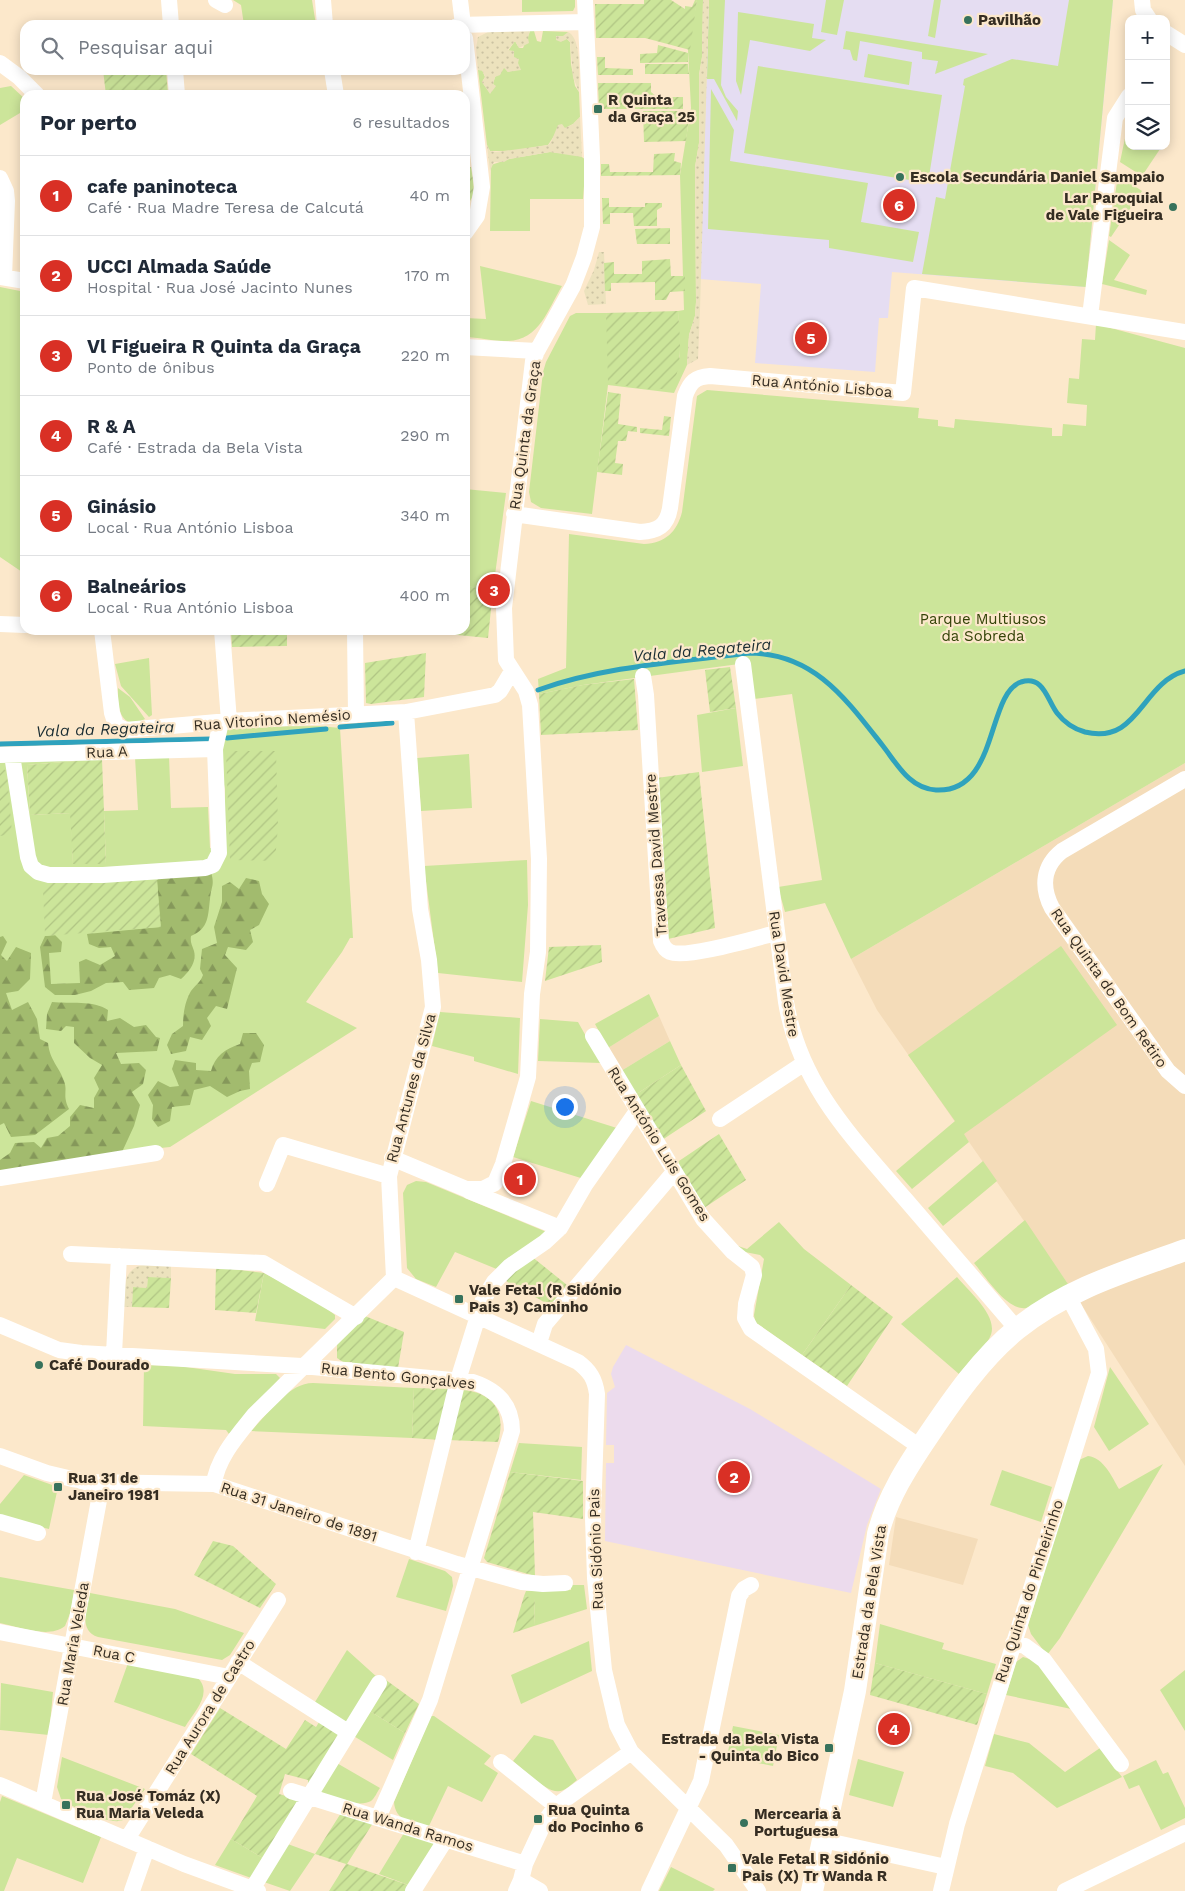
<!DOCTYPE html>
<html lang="pt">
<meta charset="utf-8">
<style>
:root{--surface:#fff;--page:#f6f6f7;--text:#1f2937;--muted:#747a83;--line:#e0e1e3;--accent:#d93025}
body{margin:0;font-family:"Work Sans",sans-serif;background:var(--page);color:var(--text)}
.controls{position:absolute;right:15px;top:15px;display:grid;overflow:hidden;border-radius:10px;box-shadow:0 2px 12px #0003}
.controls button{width:45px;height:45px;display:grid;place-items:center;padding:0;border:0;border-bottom:1px solid var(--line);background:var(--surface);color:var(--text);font:25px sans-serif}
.you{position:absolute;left:564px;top:1106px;width:18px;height:18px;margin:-12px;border:4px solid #fff;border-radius:50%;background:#1a73e8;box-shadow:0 0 0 8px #1a73e833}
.badge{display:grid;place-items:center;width:32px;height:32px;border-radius:50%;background:var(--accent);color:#fff;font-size:16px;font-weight:700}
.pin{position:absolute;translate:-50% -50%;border:2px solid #fff;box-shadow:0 1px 5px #0006}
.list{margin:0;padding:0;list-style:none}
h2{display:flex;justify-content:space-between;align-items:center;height:65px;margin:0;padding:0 20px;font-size:21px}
h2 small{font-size:16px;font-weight:400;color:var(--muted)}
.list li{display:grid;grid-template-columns:32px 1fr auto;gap:15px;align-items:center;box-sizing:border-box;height:80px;padding:0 20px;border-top:1px solid var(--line)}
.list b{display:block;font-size:19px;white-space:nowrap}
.list p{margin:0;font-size:16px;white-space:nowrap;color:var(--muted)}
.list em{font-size:16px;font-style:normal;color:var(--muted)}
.icon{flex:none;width:28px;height:28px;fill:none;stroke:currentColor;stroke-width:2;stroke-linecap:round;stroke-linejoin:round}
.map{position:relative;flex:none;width:1185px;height:1891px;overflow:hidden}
.search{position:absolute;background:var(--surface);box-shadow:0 2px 12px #0003;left:20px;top:20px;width:450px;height:55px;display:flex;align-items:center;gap:12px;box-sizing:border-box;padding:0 18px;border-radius:15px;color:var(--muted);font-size:19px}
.panel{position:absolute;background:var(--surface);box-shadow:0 2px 12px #0003;left:20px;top:90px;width:450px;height:545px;border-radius:15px}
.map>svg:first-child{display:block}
</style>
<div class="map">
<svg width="1185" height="1891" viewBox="0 0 1185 1891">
<defs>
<pattern id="forest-firs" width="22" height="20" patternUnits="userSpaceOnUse" patternTransform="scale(1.25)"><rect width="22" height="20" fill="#a2bb6e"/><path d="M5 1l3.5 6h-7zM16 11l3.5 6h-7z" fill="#85985a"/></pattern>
<pattern id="sand-dots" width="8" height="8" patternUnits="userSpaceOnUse" patternTransform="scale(1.25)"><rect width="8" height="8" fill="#ece2bd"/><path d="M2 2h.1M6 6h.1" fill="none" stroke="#cbc2a2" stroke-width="1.8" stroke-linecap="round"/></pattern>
<pattern id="garden-furrows" width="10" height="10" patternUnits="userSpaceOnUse" patternTransform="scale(1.25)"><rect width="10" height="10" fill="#cce59a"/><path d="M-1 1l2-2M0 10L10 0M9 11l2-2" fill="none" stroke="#b0c584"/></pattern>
</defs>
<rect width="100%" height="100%" fill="#fce8cb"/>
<path fill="#f4dcb9" d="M1185,763V1466L1068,1284L877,1010L851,959Z
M659,1016L670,1041L621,1071L608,1048Z
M896,1517L978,1539L963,1585L889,1565Z"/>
<path fill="#e5ddf2" d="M709,0H1113L1086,287L892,272L888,318H879L875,372L755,363L761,284L700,279Z"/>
<path fill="#ecdbed" d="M626,1345L750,1409L881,1489L867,1525L851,1593L605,1541L606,1463H614V1445H606L607,1393L615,1387L611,1374L613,1367Z"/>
<path fill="#cce59a" d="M233,0H312L316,25H244L241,5Z
M522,0H575V7L573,11L522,12Z
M697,0H703L702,57L699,75V143L695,167L696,302L695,316L689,335L687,365L674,393L608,385L592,514L541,508L531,502L529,492L543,372L546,362L570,316L576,313H606V317L680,358L678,311L684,310L680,175L691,108L688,50Z
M709,0H725L721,85L726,97L738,111L737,121L714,79H707Z
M826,0H844L837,35L821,32Z
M934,0H941L935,38L928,36Z
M1069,0H1113L1086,287L922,274L936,197L945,199L965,86L963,85L964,79L1012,59L1058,66Z
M738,12L814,24L812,38L826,40L810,51L750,40L741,95L736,81Z
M530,31H534L537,41L541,42L543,31L568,32L567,39L570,42L571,64L575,86L579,92L580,117L573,124L556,133L548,145L512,151H490L487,145L478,70H482L485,77L482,82L490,93L495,86L493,84L495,77L504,67L508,72L514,69L513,58L508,51L515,41L519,48H523Z
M846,31L988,54L935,74L938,61L922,59V52L860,41L857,61L853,60L850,50L843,49Z
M868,54L912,62L909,85L864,77Z
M758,66L942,95L928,183L744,153Z
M11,86L25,99V110L0,125V88Z
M711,89L734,130L730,161L868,183L861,222L919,232L913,262L829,248V240L708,229Z
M1129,119V146H1162L1142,176L1120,162Z
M550,152L579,155L586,160L583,199H530V231H490L491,165L509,159Z
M1118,175L1142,191L1111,237L1109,236Z
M1109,240L1130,255L1114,280L1147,290L1146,295L1102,284Z
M480,266L562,286C547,311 539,342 504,341C491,341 478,337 465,337V318L486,319Z
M0,287L25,292V574L0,557Z
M1096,324L1185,348V763L851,959L825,903L785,912L778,887L822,880L792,694L754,699L739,664L583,685L539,694L538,679L566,668L569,534L644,544C665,543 677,532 682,512L697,396L707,390L919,408L918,418L938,420V426L954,428L955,419L1052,428V436H1062L1063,424L1086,426L1087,405L1067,403L1069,378L1079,379L1082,339L1095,340Z
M465,489L506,493L493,590L465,586Z
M149,658L152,715L149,717L121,686L115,664Z
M118,688L130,697L145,719C120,732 117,706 118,688Z
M736,708L743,766L702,772L697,715Z
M319,726L340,728L353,938H350L342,952L306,1002L357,1028L170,1147L122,1152L0,1171V761L102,759L27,765L30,815L71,813L73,864H106L104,811L138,810L135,757L169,756L171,808L208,807L210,848H225V789L220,767L224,734L228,729L236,727Z
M469,754L472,808L421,811L417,758Z
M527,860L528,905L522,982L438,973L424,866Z
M1061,946L1117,1025L964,1134L969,1142L912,1189L896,1171L955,1121L908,1055Z
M649,994L659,1016L608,1048L595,1024Z
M440,1012L520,1018L518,1074L474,1061V1057L432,1046Z
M540,1019L578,1022L601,1063L538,1061Z
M670,1041L681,1065L635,1095L621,1071Z
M531,1101L620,1129L584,1179L513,1157Z
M983,1161L997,1181L943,1226L928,1208Z
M416,1181L426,1182L549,1233L499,1270L455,1252L436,1287L416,1279L407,1268L403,1193L407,1185Z
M1025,1220L1068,1284C1056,1291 1040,1305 1026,1308C1007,1311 985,1276 974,1263Z
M779,1222L804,1249L851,1285L802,1355L755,1322L754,1315L764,1259L760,1255L745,1252L738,1246L747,1249Z
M264,1273L316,1300L335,1315V1319L325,1329L255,1321Z
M957,1277C969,1292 1002,1318 989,1339C982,1350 968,1363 959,1374L901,1324Z
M144,1365L179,1366L235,1374H276L280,1378L229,1434L226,1430L143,1426Z
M1110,1367L1149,1424L1109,1451L1094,1427Z
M313,1383L414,1388L412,1438L251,1431C268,1414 288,1383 313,1383Z
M519,1443L582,1447L581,1480L510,1472Z
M1088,1456C1104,1458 1112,1477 1119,1489L1163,1464L1060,1638L1047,1655L1031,1634L1028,1625L1079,1460Z
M1002,1470L1052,1487L1041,1522L990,1505Z
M24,1475L58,1487L49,1529L0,1517V1504Z
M409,1559L445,1571L452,1577L453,1586L446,1611L396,1597Z
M0,1577L74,1590L71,1611L65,1626C49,1639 19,1627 0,1623Z
M571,1585H584L587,1609L534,1626L535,1599L524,1596L526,1591L571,1590Z
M90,1593L175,1609L244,1633L230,1655L222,1660L98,1637C78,1630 87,1609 90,1593Z
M880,1624L944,1643L942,1649L996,1664L987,1694L875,1663Z
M589,1641L592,1671L521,1704L511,1675Z
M347,1650L378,1678L347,1727L315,1702Z
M1023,1657L1036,1661L1076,1710L1006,1695L1016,1662Z
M128,1663L197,1677C214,1693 194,1712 185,1727L114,1702Z
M1185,1670V1731L1160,1690Z
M1,1683L53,1692L49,1735L0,1730Z
M368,1710L405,1733L393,1760L352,1735Z
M431,1716H434L491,1756L484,1764L498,1773L482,1802L448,1786L428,1828C413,1823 395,1821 394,1802Z
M733,1726L779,1735L773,1766L727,1757Z
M994,1734L1029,1743L1065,1772L1100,1748L1122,1777L1057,1808L1013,1773L985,1766Z
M534,1735L553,1740L577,1780C572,1784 566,1790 560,1791C547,1794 523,1769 513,1761Z
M62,1757L145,1789L123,1820C111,1826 72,1807 61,1799L57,1787Z
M858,1759L904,1772L893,1807L849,1795Z
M1156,1760L1163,1774L1168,1772L1185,1808V1818L1161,1830L1139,1785L1129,1789L1123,1776Z
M335,1762L380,1788C377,1792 375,1798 371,1801C357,1809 331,1795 317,1791Z
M2,1796L101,1837L83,1883L17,1858L4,1891H0V1802Z
M404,1833L437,1843L411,1886L379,1874Z
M231,1839L266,1860L254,1879L215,1865Z
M285,1843L315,1854L290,1891L261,1881Z
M671,1867L715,1889L713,1891H659Z"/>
<path fill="url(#forest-firs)" d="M211,872C215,886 211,886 210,899C208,915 209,929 191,936C190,942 192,945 194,951C197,962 189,972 181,979L170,975L159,978L154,988L129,990L123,982L106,983L91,991L75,995H55L45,987L40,947L45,936L55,935L62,942L61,952L49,953L51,984L80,983L79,962L86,959L100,965L115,956L111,947L99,948L89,944L87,934L160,927L157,880L167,873Z
M246,878L259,881L262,894L269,904L259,925L250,930L253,942L246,950L228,947L225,955L237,968L227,1009L216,1006L207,1018L211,1026L202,1040L190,1037L186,1051L171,1054L167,1045L172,1034L183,1026C183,1014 185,1001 191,991C196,984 200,983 203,975L200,969L202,949L217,943L214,927L222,902V886L230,882L239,889Z
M3,936L7,942L1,955L7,961L16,947L31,953L30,979L18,991L6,993L12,1010L28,1002L37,1019L40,1039L48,1043C50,1061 59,1066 64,1081C68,1091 62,1095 69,1109L35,1135L11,1137L4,1123L0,1125V937Z
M52,1002C70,1004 93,1000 108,1010L107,1021L120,1018L134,1027L146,1025L156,1037L160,1038L157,1051L116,1053L121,1064L139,1063L146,1070L143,1084L132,1092L140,1105L134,1126L122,1152L0,1171V1160L10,1153L15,1143L34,1142L41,1148L47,1138L58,1136L70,1126V1117L80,1105L94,1108V1098L99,1089L94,1078L102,1065L90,1058L74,1043V1027L66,1026L61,1031L46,1029L47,1014Z
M243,1033H256L264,1045L260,1062L252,1063L249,1071L250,1089L240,1091L227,1097L210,1086L194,1090L190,1105L172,1107L170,1121L158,1127L152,1119L153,1105L148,1095L158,1081L170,1087L179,1086L172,1069L175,1060L196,1063V1070L211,1071C215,1056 225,1049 240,1044Z"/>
<path fill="url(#sand-dots)" d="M703,0H709L700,310L698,359L687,365L689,335L695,316L696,302L695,167L699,143V75L702,57Z
M530,31L528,38L529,43L519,48L515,41L508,50L514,51V57L519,59L518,63L521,70L508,72L504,68L500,75L495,77L493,84L496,86L490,94L482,82L485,77L483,71L478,70L476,48L478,37L488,32Z
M568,32C582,38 579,77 579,92L573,77L570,42L567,39L561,42L556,40V36H563Z
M580,117L582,157L550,152L509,159L504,162H494L490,171L487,145L490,151L496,152L548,145L551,142L558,125L562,124L565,128L573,124Z
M599,252H604L606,304L588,305L584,291L594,270Z
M143,1265L171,1266V1278L148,1277L147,1288L133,1287L132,1307H124C125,1289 122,1269 143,1265Z"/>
<path fill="url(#garden-furrows)" d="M644,0H671L685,9V6L692,7L695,0H697L690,50L645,38H596L595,4H644Z
M658,45L688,53V62L640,63V54L657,53Z
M597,57H605V68L633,69V75H598Z
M645,64H688L689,74H645Z
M103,70H166L168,94L106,95Z
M598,83H651V92L657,97H683V109H599Z
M643,111H681V117H689L686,141L644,142Z
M675,153L674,161L681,163L680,175L601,176V164H609L610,172H653L654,154Z
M471,167C473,181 478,197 465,206V168Z
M602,198H609V207H645V203H662V207L657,210V226H634L633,213H610V224H603Z
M670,228V244H637L635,229Z
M670,259L671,276H685V291L670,292L666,300H655V282L611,283V291H605L604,263L614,262V274H642V261Z
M678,311C679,328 687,386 662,389C645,391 625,385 608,383L606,313Z
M608,392L621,394L618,424L637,427V432L628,431L626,441H618L615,463L623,464L622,475L597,472Z
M664,416L671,417L669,436L640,433V428L662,430Z
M465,586L493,590L488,638L427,632L465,630Z
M231,630H287V646L232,647Z
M426,653L424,697L371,704L366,703L365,663Z
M730,667L736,708L710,712L705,670Z
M634,679L638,730L541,735L539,694L583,685Z
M226,751H276L278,826L275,861L230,860Z
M102,759L106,864H73L70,813L30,815L27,765Z
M0,765L7,772L12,834L0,836Z
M699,772L715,928L668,939L657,778Z
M157,880L161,927L45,936L43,891L49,883Z
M601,945L602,962L545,981L549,947Z
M681,1065L706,1111L662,1140L635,1095Z
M719,1134L746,1180L704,1208L676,1163Z
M531,1256L567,1285L549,1306C535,1293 514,1292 504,1278Z
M216,1267L264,1273L256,1313L215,1310Z
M148,1277L171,1278L169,1308L132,1307L133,1287L147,1288Z
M851,1285L893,1317L847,1386L802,1355Z
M365,1316L404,1332L398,1368L352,1366V1362H343L337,1358V1344Z
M414,1388L452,1389L440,1440L412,1438Z
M460,1390C492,1391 507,1411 498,1442L447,1440Z
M510,1472L583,1481V1519L533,1512L535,1576L487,1562L484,1558Z
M213,1541L233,1546L276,1584L260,1608L194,1575Z
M524,1596L535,1598L534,1626L513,1633Z
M875,1663L987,1694L977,1725L870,1695Z
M386,1680L419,1704L405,1733L368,1710Z
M220,1708L286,1749L305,1720L316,1727L321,1719L343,1734L308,1784V1780L285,1774L279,1794L303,1801L266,1860L231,1839L257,1796L191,1754Z
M341,1813L373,1823L347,1864L411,1886L408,1891H329L346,1864L315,1854Z"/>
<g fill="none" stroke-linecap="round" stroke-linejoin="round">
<path stroke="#2fa2bd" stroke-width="5" d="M538,690C605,666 679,662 749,653C814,653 846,699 883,746C897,764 910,789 936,790C999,793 986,694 1021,682C1044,675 1047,700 1057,713C1064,722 1074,729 1085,732C1139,745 1141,683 1185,671
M340,727L392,723
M227,738L326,729
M0,744L211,739"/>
<path stroke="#fff" stroke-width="16" d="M169,0L171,25
M216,0L225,5
M323,0L325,25
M460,0L463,25
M1142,0L1143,10L1149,19
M458,25L586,22
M1166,33L1185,45
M465,38L482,187L477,216L465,233
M0,63L19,77L37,95
M175,70L177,95
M332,70L336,95
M0,178L6,191L7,201L4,277
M0,277L25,281
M1090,316L1115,118L1129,96
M465,347L537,351
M514,514L640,532C658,531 667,526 670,508L685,396C690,382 695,377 710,376L903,393L914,288L1185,332
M0,624L25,625
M102,630L112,713L116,725L125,730L229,721L406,712L495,695L500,691L512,671
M222,630L229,721
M355,630L356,715
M743,664L786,1002C800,1086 853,1138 906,1200C943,1243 980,1286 1017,1329
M643,676L646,695L661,941C663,946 665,950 670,952C686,959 756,938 776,933
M0,755L215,749
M12,755L28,857L31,866L38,872L49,875H103L205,868L213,865L219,853L215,749L221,722
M1185,779L1062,851C1043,866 1041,887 1052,908L1168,1071L1185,1086
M593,1036L703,1219L733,1252L752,1267L754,1275L746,1304L745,1318L751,1329L920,1447
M720,1119L803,1064
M392,1158L466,1189H483L495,1183L503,1164L528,1077L532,994L538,952L539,859L530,705L526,691L506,660L504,608L533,361L537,351L573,286L584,257L592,227V157L585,0
M0,1178L156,1153
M267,1184L283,1145L389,1176
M469,1191L560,1228
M71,1254L263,1263L356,1317
M394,1278L578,1362C590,1371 595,1379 597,1394L593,1518L595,1578L604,1670L617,1725L631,1752L726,1845L758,1891
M0,1325L59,1350L81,1353L302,1366L473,1382C497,1390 512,1405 512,1431L430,1700L378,1818
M539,1343L545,1324L674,1172
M114,1354L119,1256
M0,1456L47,1473L85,1482L214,1484L457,1564L522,1582L543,1584L565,1583
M214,1484C217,1458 238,1435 254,1415L394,1278L389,1176L433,1007L429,960L420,909L406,712
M0,1522L38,1533
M416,1552L458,1380L483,1300L494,1282L510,1266L545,1242L560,1228L585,1185L637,1111
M0,1632L229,1677
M1013,1643L1025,1646L1044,1660L1121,1764
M238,1662L348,1732
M501,1762L556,1806
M0,1785L184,1864L258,1891
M291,1791L525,1864
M43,1803L102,1484
M127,1839L278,1600
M823,1840L946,1867
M521,1880L540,1891
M132,1891L147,1848
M251,1891L379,1683
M413,1891L446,1839
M516,1891L521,1880L525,1864L545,1821L556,1806L631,1752
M649,1891L701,1781L739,1596L744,1589L751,1585
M941,1891L957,1824L1099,1373L1096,1349L1068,1296
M1065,1891L1185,1833"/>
<path stroke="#fff" stroke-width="22" d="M812,1891L855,1691L878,1534C887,1498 907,1467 928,1436C953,1399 982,1357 1017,1329C1066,1289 1127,1271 1185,1250"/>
</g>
<g fill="#37725c" stroke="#fce8cb" stroke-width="2">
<circle cx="968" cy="20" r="5"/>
<rect x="593" y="104" width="10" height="10" rx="2.5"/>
<circle cx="900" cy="177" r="5"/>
<circle cx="1173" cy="207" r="5"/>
<rect x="454" y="1294" width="10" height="10" rx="2.5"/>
<circle cx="39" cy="1365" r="5"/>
<rect x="53" y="1482" width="10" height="10" rx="2.5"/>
<rect x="824" y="1743" width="10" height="10" rx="2.5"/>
<rect x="61" y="1800" width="10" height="10" rx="2.5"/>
<rect x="533" y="1814" width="10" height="10" rx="2.5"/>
<circle cx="744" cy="1823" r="5"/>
<rect x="727" y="1863" width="10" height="10" rx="2.5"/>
</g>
<g text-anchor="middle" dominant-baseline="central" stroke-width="4.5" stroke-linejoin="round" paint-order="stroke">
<g font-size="15" font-weight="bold" fill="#352d22" stroke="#fce8cb" text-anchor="start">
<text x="978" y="20">Pavilhão</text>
<text x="608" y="100">R Quinta<tspan x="608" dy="17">da Graça 25</tspan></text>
<text x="910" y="177">Escola Secundária Daniel Sampaio</text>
<text x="1163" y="198" text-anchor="end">Lar Paroquial<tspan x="1163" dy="17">de Vale Figueira</tspan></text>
<text x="469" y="1290">Vale Fetal (R Sidónio<tspan x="469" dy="17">Pais 3) Caminho</tspan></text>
<text x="49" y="1365">Café Dourado</text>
<text x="68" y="1478">Rua 31 de<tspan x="68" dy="17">Janeiro 1981</tspan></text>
<text x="819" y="1739" text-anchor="end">Estrada da Bela Vista<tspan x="819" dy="17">- Quinta do Bico</tspan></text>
<text x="76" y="1796">Rua José Tomáz (X)<tspan x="76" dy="17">Rua Maria Veleda</tspan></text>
<text x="548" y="1810">Rua Quinta<tspan x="548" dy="17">do Pocinho 6</tspan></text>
<text x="754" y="1814">Mercearia à<tspan x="754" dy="17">Portuguesa</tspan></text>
<text x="742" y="1859">Vale Fetal R Sidónio<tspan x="742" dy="17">Pais (X) Tr Wanda R</tspan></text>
</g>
<g font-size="15" fill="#352d22" stroke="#fce8cb">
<text transform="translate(822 386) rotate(5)">Rua António Lisboa</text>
<text transform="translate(525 435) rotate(-82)">Rua Quinta da Graça</text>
<text transform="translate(272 720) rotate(-4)">Rua Vitorino Nemésio</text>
<text transform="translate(107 752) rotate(-2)">Rua A</text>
<text transform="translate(656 855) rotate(-94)">Travessa David Mestre</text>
<text transform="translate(784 974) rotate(81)">Rua David Mestre</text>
<text transform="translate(1109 988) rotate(55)">Rua Quinta do Bom Retiro</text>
<text transform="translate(411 1088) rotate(-75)">Rua Antunes da Silva</text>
<text transform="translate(659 1144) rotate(58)">Rua António Luis Gomes</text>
<text transform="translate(398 1376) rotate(6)">Rua Bento Gonçalves</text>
<text transform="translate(299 1512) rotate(18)">Rua 31 Janeiro de 1891</text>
<text transform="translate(596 1549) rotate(-92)">Rua Sidónio Pais</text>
<text transform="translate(1029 1591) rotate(-72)">Rua Quinta do Pinheirinho</text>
<text transform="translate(869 1602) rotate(-81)">Estrada da Bela Vista</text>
<text transform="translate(73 1644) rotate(-80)">Rua Maria Veleda</text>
<text transform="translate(114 1654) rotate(11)">Rua C</text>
<text transform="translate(210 1707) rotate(-58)">Rua Aurora de Castro</text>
<text transform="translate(408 1827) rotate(17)">Rua Wanda Ramos</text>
</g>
<g font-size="15" fill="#344308" stroke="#fce8cb">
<text x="983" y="619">Parque Multiusos<tspan x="983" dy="17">da Sobreda</tspan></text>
</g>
<g font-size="16" font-style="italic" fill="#1a2d33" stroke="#fce8cb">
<text transform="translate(702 650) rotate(-5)">Vala da Regateira</text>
<text transform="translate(105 729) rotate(-2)">Vala da Regateira</text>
</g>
</g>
</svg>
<div class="controls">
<button>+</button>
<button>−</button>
<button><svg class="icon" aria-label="layers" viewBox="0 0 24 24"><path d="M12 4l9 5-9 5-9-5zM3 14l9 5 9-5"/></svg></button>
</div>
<div class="you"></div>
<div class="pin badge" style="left:520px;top:1179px">1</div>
<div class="pin badge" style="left:734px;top:1477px">2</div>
<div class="pin badge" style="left:494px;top:590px">3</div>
<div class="pin badge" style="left:894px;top:1729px">4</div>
<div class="pin badge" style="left:811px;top:338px">5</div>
<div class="pin badge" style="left:899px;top:205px">6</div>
<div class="search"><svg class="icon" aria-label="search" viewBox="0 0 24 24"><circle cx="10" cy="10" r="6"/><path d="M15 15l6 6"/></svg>Pesquisar aqui</div>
<section class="panel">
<h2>Por perto<small>6 resultados</small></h2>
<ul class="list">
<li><span class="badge">1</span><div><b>cafe paninoteca</b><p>Café · Rua Madre Teresa de Calcutá</p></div><em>40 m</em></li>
<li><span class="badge">2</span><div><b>UCCI Almada Saúde</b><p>Hospital · Rua José Jacinto Nunes</p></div><em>170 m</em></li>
<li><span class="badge">3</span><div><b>Vl Figueira R Quinta da Graça</b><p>Ponto de ônibus</p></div><em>220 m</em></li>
<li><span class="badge">4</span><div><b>R &amp; A</b><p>Café · Estrada da Bela Vista</p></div><em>290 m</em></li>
<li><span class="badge">5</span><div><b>Ginásio</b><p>Local · Rua António Lisboa</p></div><em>340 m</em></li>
<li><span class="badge">6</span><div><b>Balneários</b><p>Local · Rua António Lisboa</p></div><em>400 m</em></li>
</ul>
</section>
</div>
